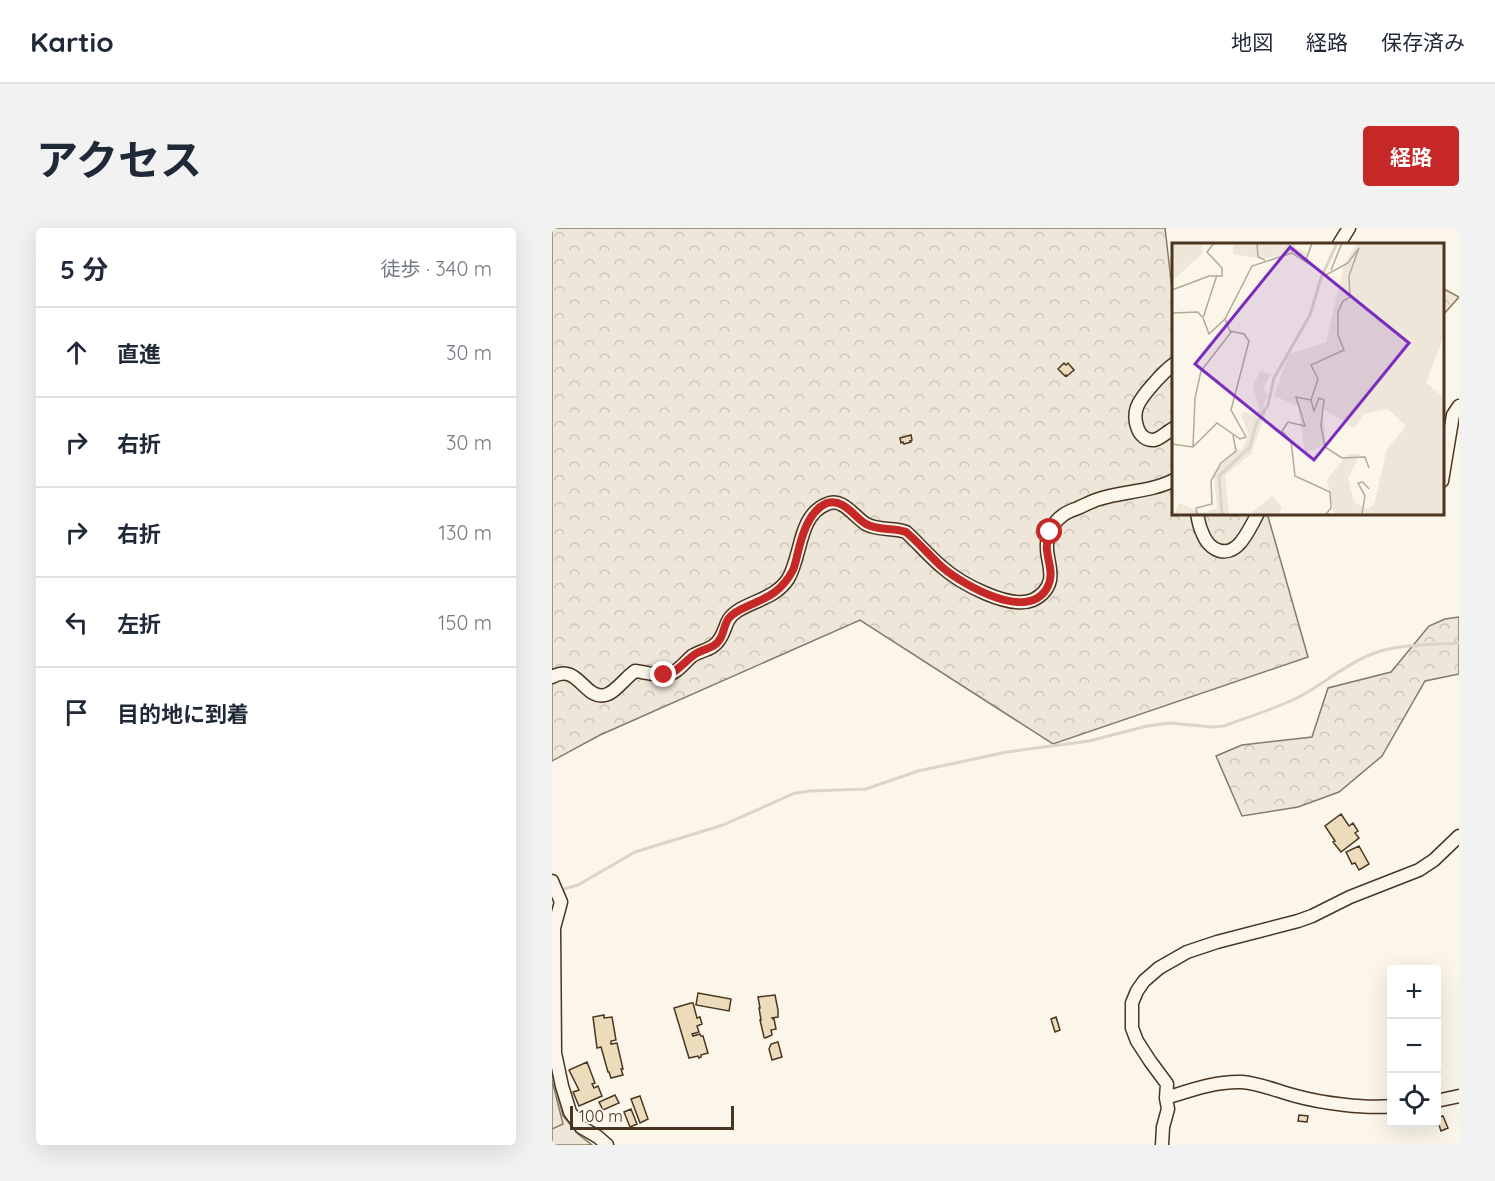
<!DOCTYPE html>
<html lang="ja">
<meta charset="utf-8">
<style>
:root{--surface:#fff;--page:#f2f2f3;--text:#1f2937;--muted:#747a83;--line:#e0e1e3;--accent:#c62828}
body{margin:0;font-family:Quicksand,"Noto Sans JP",sans-serif;background:var(--page);color:var(--text)}
.controls{position:absolute;right:18px;bottom:18px;display:grid;overflow:hidden;border-radius:6px;box-shadow:0 6px 24px #0002}
.controls button{width:54px;height:54px;display:grid;place-items:center;padding:0;border:0;border-bottom:2px solid var(--line);background:var(--surface);color:var(--text);font:30px sans-serif}
.scale{position:absolute;left:18px;bottom:15px;width:164px;box-sizing:border-box;padding-left:6px;border:3px solid #4a3520;border-top:0;font-size:16px;line-height:21px;white-space:nowrap;color:#4a3520;-webkit-text-stroke:4px #fbf6e9;paint-order:stroke}
.stop{position:absolute;width:18px;height:18px;margin:-14px;border:4px solid #c62828;border-radius:50%;background:#fff}
.stop.end{background:#c62828;border-color:#fff;box-shadow:0 2px 6px #0008}
.list{margin:0;padding:0;list-style:none}
h2{display:flex;justify-content:space-between;align-items:center;height:78px;margin:0;padding:0 24px;font-size:26px}
h2 small{font-size:20px;font-weight:400;color:var(--muted)}
.list li{display:grid;grid-template-columns:39px 1fr auto;gap:18px;align-items:center;box-sizing:border-box;height:90px;padding:0 24px;border-top:2px solid var(--line)}
.list b{display:block;font-size:22px;white-space:nowrap}
.list em{font-size:20px;font-style:normal;color:var(--muted)}
.icon{flex:none;width:33px;height:33px;fill:none;stroke:currentColor;stroke-width:2;stroke-linecap:round;stroke-linejoin:round}
.map{position:relative;flex:none;width:907px;height:917px;overflow:hidden;border-radius:6px}
header{display:flex;align-items:center;gap:36px;box-sizing:border-box;height:84px;padding:0 30px;background:var(--surface);border-bottom:2px solid var(--line)}
header strong{font-size:28px}
nav{display:flex;gap:33px;margin-inline-start:auto;font-size:21px}
.intro{display:flex;align-items:center;justify-content:space-between;box-sizing:border-box;height:144px;padding:0 36px}
h1{margin:0;font-size:42px}
.button{padding:15px 27px;border-radius:6px;background:var(--accent);color:#fff;font-size:21px;font-weight:700}
main{display:flex;gap:36px;padding:0 36px}
aside{flex:1;background:var(--surface);border-radius:6px;box-shadow:0 6px 24px #0002}
.map>svg:first-child{display:block}
</style>
<header>
<strong>Kartio</strong>
<nav><a>地図</a><a>経路</a><a>保存済み</a></nav>
</header>
<div class="intro"><h1>アクセス</h1><a class="button">経路</a></div>
<main>
<aside>
<h2>5 分<small>徒歩 · 340 m</small></h2>
<ul class="list">
<li><svg class="icon" aria-label="ahead" viewBox="0 0 24 24"><path d="M12 20V5M6 11l6-6 6 6"/></svg><div><b>直進</b></div><em>30 m</em></li>
<li><svg class="icon" aria-label="right" viewBox="0 0 24 24"><path d="M7 20v-9h11M14 6l5 5-5 5"/></svg><div><b>右折</b></div><em>30 m</em></li>
<li><svg class="icon" aria-label="right" viewBox="0 0 24 24"><path d="M7 20v-9h11M14 6l5 5-5 5"/></svg><div><b>右折</b></div><em>130 m</em></li>
<li><svg class="icon" aria-label="left" viewBox="0 0 24 24"><path d="M17 20v-9H6M10 6l-5 5 5 5"/></svg><div><b>左折</b></div><em>150 m</em></li>
<li><svg class="icon" aria-label="arrive" viewBox="0 0 24 24"><path d="M6 21V4h12l-3 4 3 4H6"/></svg><div><b>目的地に到着</b></div></li>
</ul>
</aside>
<div class="map">
<svg width="907" height="917" viewBox="0 0 907 917">
<defs>
<pattern id="forest-crowns" width="20" height="18" patternUnits="userSpaceOnUse" patternTransform="scale(1.5)"><rect width="20" height="18" fill="#ede6d9"/><path d="M2 6a3 3 0 1 1 6 0M12 15a3 3 0 1 1 6 0" fill="none" stroke="#cdc6ba"/></pattern>
</defs>
<rect width="100%" height="100%" fill="#fbf6e9"/>
<path fill="url(#forest-crowns)" stroke="#887966" stroke-width="1.5" d="M0,0H613L622,78V285H715L756,429L501,516L308,392L48,507L0,533Z
M890,60L907,69L891,87H890Z
M907,389V446L873,453L830,528L787,564L746,579L690,588L664,528L690,517L760,509L776,460L839,444L877,398L893,391Z"/>
<path fill="#ede6d9" stroke="#887966" stroke-width="1.5" d="M0,844L11,888L26,906L40,917H0Z"/>
<path fill="#ede7d9" stroke="#887966" stroke-width="1.5" d="M0,852L11,896L0,901Z"/>
<g fill="none" stroke-linecap="round" stroke-linejoin="round">
<path stroke="#dcd4c6" stroke-width="3" d="M8,662L26,657L83,624L171,597L243,565L259,563L314,561L366,543L455,524L537,513L595,498L618,495L660,499L672,498C696,489 722,481 745,470C771,457 793,436 820,426C845,416 880,417 907,415"/>
</g>
<path fill="#ecdcbc" stroke="#4a3520" stroke-width="1.5" d="M512,135L514,137L516,135L522,142L515,148L514,147L513,148L506,141Z
M359,207L360,212L358,213L359,214L352,216L351,214L349,215L348,210Z
M789,586L797,598L801,595L806,603L803,605L807,610L789,624L781,614L783,613L773,598Z
M807,618L817,636L807,642L803,635L800,636L794,624Z
M146,765L179,771L177,783L144,777Z
M223,767L226,782V789L220,790L221,791H222L224,801L219,802L220,807L213,810L212,809L208,792H209L207,780H208L206,769Z
M139,775H141L145,790L148,789L150,796L145,798L147,804L140,806L141,808L148,806L149,808H151L156,825L149,827V829L147,830L146,828L137,830L122,780Z
M52,787V790L60,789L64,812L59,813V816L65,815L71,841H69L71,847L59,850L57,844H56L49,819L45,820L41,789Z
M504,789L508,802L503,804L499,791Z
M226,814L230,829L220,832L217,821L219,816Z
M35,834L43,855L40,856L42,860L46,858L50,868L27,878L21,864L27,862L17,842Z
M63,867L67,875L51,882L47,874Z
M88,868L96,891L88,895L79,871Z
M79,881L85,896L78,899L72,884Z
M747,887L756,888L755,894L746,893Z
M891,888L896,900L889,903L887,897L884,898L883,894H884V890Z"/>
<g fill="none" stroke-linecap="round" stroke-linejoin="round">
<defs>
<path id="minor" d="M787,16L797,0
M622,136C612,143 589,168 585,179C581,191 585,213 602,212C608,211 616,203 622,200
M890,253L901,187L907,178
M645,285C646,291 647,298 650,304C657,323 675,331 689,314C696,305 701,295 706,285
M0,449C26,434 32,472 53,467C63,465 74,449 83,443C93,444 105,448 115,447C124,446 133,434 140,428C149,422 161,422 167,412C176,400 171,392 187,382C204,372 224,369 236,351C250,328 246,287 275,276C291,269 302,289 314,296C326,303 341,299 354,304C366,315 377,328 390,339C408,355 457,382 481,372C489,368 496,361 498,352C500,340 495,331 495,320C494,309 501,294 510,288C514,284 521,282 526,280C533,277 540,273 547,271C572,263 599,264 622,252
M0,653L9,674L2,700L3,825L10,858L18,884L29,899L46,909L55,917
M614,870C639,862 664,853 690,854C710,856 725,863 744,868C769,875 814,881 840,878
M884,873L907,868
M610,917L611,899L616,881L614,870L615,856L598,833L585,813L580,800V775L585,763L592,753L607,740L635,724L665,714L746,693L760,688L798,669L867,642L882,632L907,608"/>
</defs>
<use href="#minor" stroke="#4a3520" stroke-width="15"/>
<use href="#minor" stroke="#fbf6e9" stroke-width="12"/>
</g>
<g fill="none" stroke-linecap="round" stroke-linejoin="round">
<path stroke="#c62828" stroke-width="8" d="M112,447C125,446 134,431 145,425C154,420 163,420 168,411C172,405 172,396 177,390C182,384 189,381 196,378C217,369 230,363 241,342C244,335 245,327 247,320C251,304 258,282 275,275C292,270 302,289 314,296C326,303 341,299 354,304C367,315 378,328 390,339C411,357 478,396 496,358C502,346 496,334 495,322C494,316 496,310 498,304"/>
</g>
<g transform="translate(620 15)">
<rect width="272" height="272" fill="#fbf6e9"/>
<path d="M0,1H30L31,10L0,38ZM185,1H271V95L254,140L271,154V271H162L155,237L176,211H188L176,235L182,259L195,266L202,262L215,206L234,183L216,166L192,171L182,185L150,165L154,201L133,210L126,163L102,153L117,111L154,99L172,22ZM88,128L99,131L91,145L96,152L91,162L93,172L79,211L53,232L57,271H3L7,260L30,270L45,265L42,230L64,207H70L77,192L69,172L72,169L83,173L87,166L81,143ZM100,253L110,264L107,271H78Z" fill="#ede6d9"/>
<path d="M61,1H123V4L136,10L134,15L121,9L96,15L76,14L61,11Z" fill="#ede6d9"/>
<path fill="none" stroke="#dcd4c6" stroke-width="3" d="M50,271L47,233L78,204L84,181L96,162L102,135L138,72L149,35L165,0"/>
<path fill="none" stroke="#b4a999" stroke-width="1.5" d="M85,0L86,14L93,17M134,17L140,0M159,27L170,0M45,32L31,75L37,91L53,76L80,23L120,10L154,32L176,20L187,5L177,33L178,54L171,58L166,69V92L172,107L139,122L146,136L139,157L142,168L147,155L152,157L149,183L153,204L170,215L193,214L197,225M0,47L37,33H50V25L35,9L42,0M0,70L26,69L30,74M139,157L124,154L133,183L116,179L110,188L119,198L123,233L158,249L159,265L154,271M272,157V184M272,191V216M0,201L21,204M21,203L23,155L29,128L60,88M21,204L45,180L68,196L74,194L59,167L77,98L72,91L58,88L53,76M25,271L24,265L40,261L39,238L49,220L64,208L61,192M190,271L193,253L186,240L191,239L197,246"/>
<path fill="#7b2cbf" fill-opacity="0.15" stroke="#7b2cbf" stroke-width="3" d="M118,4L237,100L142,217L23,121Z"/>
<rect width="272" height="272" fill="none" stroke="#4a3520" stroke-width="3"/>
</g>
</svg>
<div class="controls">
<button>+</button>
<button>−</button>
<button><svg class="icon" aria-label="locate" viewBox="0 0 24 24"><circle cx="12" cy="12" r="6"/><path d="M12 2v4M12 18v4M2 12h4M18 12h4"/></svg></button>
</div>
<div class="scale">100 m</div>
<div class="stop" style="left:498px;top:304px"></div>
<div class="stop end" style="left:112px;top:447px"></div>
</div>
</main>
